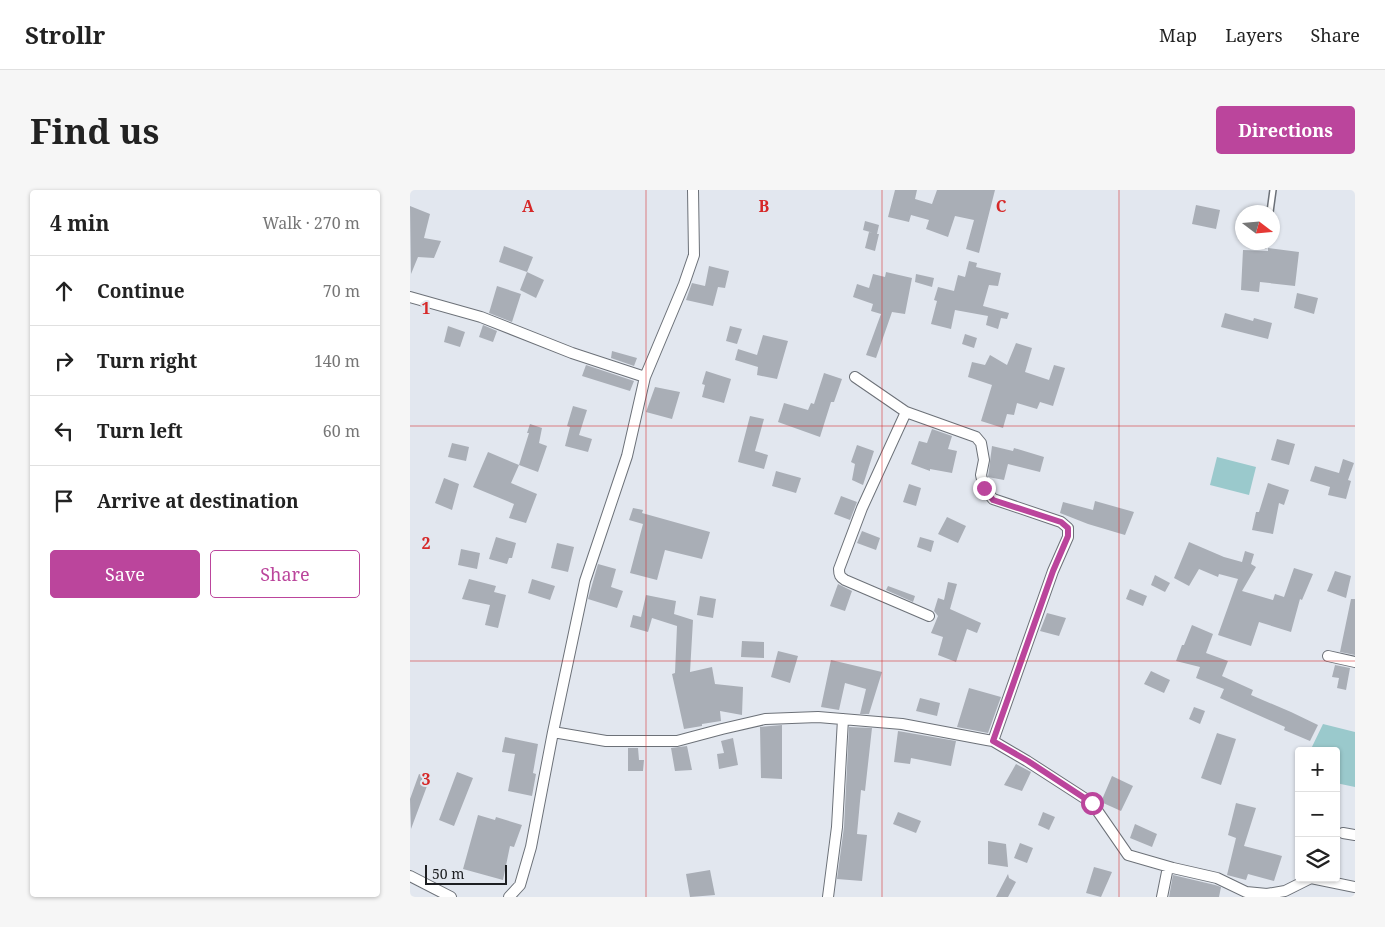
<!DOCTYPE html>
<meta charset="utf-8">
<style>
:root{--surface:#fff;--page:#f6f6f6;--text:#222;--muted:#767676;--line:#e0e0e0;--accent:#bb459c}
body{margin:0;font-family:"Noto Serif",serif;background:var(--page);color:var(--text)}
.controls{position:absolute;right:15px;bottom:15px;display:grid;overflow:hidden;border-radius:5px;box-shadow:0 1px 4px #0004}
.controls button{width:45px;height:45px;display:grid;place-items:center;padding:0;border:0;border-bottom:1px solid var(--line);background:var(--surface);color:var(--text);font:25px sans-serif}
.compass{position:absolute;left:825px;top:15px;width:45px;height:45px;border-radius:50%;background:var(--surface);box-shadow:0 1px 4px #0004;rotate:106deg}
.scale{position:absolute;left:15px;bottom:12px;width:82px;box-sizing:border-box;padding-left:5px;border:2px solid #1d1f22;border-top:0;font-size:14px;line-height:18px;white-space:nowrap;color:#1d1f22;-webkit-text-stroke:4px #e2e7ef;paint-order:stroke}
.stop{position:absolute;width:15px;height:15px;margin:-11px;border:4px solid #bb459c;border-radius:50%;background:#fff}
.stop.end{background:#bb459c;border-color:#fff;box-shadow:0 1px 5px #0008}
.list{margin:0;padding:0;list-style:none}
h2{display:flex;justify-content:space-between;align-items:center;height:65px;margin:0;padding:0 20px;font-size:21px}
h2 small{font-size:16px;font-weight:400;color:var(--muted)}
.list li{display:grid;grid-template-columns:32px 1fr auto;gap:15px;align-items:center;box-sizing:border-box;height:70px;padding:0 20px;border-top:1px solid var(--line)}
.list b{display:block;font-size:19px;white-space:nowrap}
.list em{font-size:16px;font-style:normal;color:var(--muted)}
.actions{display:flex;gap:10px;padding:15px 20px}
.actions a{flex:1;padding:11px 0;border:1px solid var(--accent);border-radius:5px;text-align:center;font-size:18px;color:var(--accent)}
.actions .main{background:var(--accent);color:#fff}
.icon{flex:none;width:28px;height:28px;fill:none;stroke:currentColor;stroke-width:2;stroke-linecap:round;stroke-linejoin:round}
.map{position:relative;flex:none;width:945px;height:707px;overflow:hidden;border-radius:5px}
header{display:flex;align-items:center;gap:30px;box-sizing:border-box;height:70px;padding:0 25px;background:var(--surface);border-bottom:1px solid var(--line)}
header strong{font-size:24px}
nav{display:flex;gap:28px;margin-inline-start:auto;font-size:18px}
.intro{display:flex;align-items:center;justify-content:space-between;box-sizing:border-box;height:120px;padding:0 30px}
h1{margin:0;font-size:35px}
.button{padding:12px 22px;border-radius:5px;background:var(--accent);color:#fff;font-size:18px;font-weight:700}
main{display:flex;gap:30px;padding:0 30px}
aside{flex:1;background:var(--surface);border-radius:5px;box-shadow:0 1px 4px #0004}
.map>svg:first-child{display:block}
</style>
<header>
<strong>Strollr</strong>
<nav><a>Map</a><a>Layers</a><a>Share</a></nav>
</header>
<div class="intro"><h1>Find us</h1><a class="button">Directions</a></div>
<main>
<aside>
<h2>4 min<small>Walk · 270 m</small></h2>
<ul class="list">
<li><svg class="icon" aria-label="ahead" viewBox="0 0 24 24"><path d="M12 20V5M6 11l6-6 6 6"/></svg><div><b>Continue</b></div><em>70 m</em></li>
<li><svg class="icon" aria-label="right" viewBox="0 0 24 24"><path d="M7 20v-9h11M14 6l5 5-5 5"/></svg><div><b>Turn right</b></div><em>140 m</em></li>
<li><svg class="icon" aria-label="left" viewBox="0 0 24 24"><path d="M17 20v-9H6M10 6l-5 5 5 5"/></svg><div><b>Turn left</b></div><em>60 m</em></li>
<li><svg class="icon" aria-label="arrive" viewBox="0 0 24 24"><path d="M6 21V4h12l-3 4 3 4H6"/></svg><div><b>Arrive at destination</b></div></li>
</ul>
<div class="actions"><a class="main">Save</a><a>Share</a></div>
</aside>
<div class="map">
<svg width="945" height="707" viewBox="0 0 945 707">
<rect width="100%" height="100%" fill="#e2e7ef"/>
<path fill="#9ac9cc" d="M807,267L846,277L839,305L800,295Z
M913,534L945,542V597L926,593V561H900Z"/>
<path fill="#a9aeb6" d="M485,0H507L505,9L522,14L527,0H585L569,63L556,59L564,30L545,26L538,47L516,39L519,30L501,25L499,32L478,27Z
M786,15L810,20L806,39L782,34Z
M0,16L20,24L14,48L31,51L24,68L8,67L1,84Z
M455,31L469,35L467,44L453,40Z
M459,42L469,44L465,61L455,58Z
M94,56L123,67L117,82L89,72Z
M858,58L889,62L885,96L850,92L849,102L831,100L833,60L858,61Z
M559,71L567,73L566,77L591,83L588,96L579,95L573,116L599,123L597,129L591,128L588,139L576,135L578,126L545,120L541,139L521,134L527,111L524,110L528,97L544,101L548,85L555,87Z
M299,76L319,81L315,98L308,97L303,116L276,110L282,93L295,96Z
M117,82L134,90L126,108L110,100Z
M476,82L502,88L495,124L482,122L466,168L456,165L471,124L461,121L463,114L443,107L447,94L459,98L463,84L475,87Z
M506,84L524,88L522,97L505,92Z
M87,96L111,104L102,132L79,123Z
M887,103L908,108L904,124L884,118Z
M815,123L843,131L844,128L862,133L858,149L811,137Z
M73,135L87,141L83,152L69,147Z
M38,136L55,142L50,157L34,152Z
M320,136L332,139L327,154L316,151Z
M555,144L567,148L564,158L552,154Z
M353,145L378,151L367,189L347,185L348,177L325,170L328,159L347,165Z
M606,153L622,158L615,182L639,190L644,175L655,178L643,216L630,212L627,219L607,213L604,225L597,224L593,238L571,231L582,195L558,187L562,172L575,175L580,165L597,175Z
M202,161L227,168L224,176L201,168Z
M176,175L224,191L220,201L172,186Z
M296,181L321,189L314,213L292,207L295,195L292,194Z
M414,183L432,189L424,212H421L410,247L368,232L374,213L398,220L401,213L404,214Z
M245,197L270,202L262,229L236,222Z
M163,216L177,220L169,245L182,249L178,262L155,256L160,237L157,236Z
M340,226L354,229L345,261L358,265L354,279L328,272Z
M120,234L132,238L129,253L137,256L128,282L109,275L119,243H117Z
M522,239L542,246L538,259L547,261L542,283L520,279V281L501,274L509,251L517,253Z
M867,249L885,254L879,275L861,270Z
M42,253L59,257L56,271L38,267Z
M447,255L464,261L453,295L442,290L445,274L441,272Z
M582,256L603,261L604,258L634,267L630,282L598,274L594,290L578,287Z
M78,262L109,275L101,293L127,304L116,333L99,328L104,314L63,297Z
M933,269L944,273L938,290L941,291L936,309L918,305L920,297L900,291L905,276L929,283Z
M366,281L391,288L386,303L362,296Z
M34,288L49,294L42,320L25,313Z
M858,293L879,300L874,315L869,313L863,344L842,340L846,322H849Z
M499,294L511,298L506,316L493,312Z
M431,306L447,312L440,330L424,324Z
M685,311L724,322L715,345L678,334L650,323L653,312L683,320Z
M223,318L233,320L232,323L300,342L292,369L255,360L247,390L220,383L233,334L219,330Z
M537,327L556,336L548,353L528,344Z
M452,341L470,348L466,360L447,353Z
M86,347L106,353L102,368H99L97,374L79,369Z
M510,347L524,351L521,362L507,357Z
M779,352L814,367L832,372L835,361L844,364L841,374L846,377L832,401L863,410L865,404L874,407L884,378L903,384L892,410L890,409L881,442L849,432L841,456L808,445L828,389L809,384L808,387L789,379L779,396L764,388Z
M147,353L164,357L158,382L141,378Z
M51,359L70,363L67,379L48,375Z
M188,374L206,379L201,397L213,401L207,418L178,409Z
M925,381L941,386L936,408L917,401Z
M745,385L760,393L755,402L741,395Z
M59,389L86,396L84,402L96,405L88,438L75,435L80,415L52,409Z
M122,389L145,396L140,410L118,403Z
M538,392L547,394L540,419L571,433L567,443L557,439L546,472L528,465L533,447L521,443L528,426L524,421L528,408L534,410Z
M428,394L442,401L435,421L420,416Z
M478,396L505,406L503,412L476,400Z
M720,399L737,406L733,416L716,409Z
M236,405L266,411L264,424L283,430L280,482L302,477L305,494L333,497L332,525L310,521L311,531L292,534V536L274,539L262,484L265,483L267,436L242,428L238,442L220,437L223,425L231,427Z
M290,406L306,409L303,428L287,425Z
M941,409H945V465L930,462Z
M637,423L656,428L649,446L630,441Z
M782,435L803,444L796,463L818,471L812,486L843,500L841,505L881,522L908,535L900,551L874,540L875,537L810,508L814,499L786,488L790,477L766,471L772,455H774Z
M332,451L354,452V468L331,467Z
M368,461L388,466L380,493L361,487Z
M421,470L472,482L459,524H450L456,499L435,493L429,520L411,517Z
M925,475L940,478L936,500L927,498L929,488L922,487Z
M741,481L760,490L754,503L734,494Z
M559,498L591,507L578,543L547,537Z
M510,508L530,513L527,526L506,521Z
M784,517L795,521L790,534L779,529Z
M372,535V589L351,588L350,537Z
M439,537L462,538L455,601L451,600L447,644L457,645L452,691L427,689L434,637Z
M488,541L546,551L541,576L501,568L500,574L484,572Z
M807,543L826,549L811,595L791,588Z
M95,547L128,554L123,583L126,584L122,606L98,601L105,564L92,562Z
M323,548L328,575L309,579L307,564L314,563L311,551Z
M277,556L282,580L265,581L261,558Z
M218,558H228L229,570H234L233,581H218Z
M606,574L621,582L612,601L594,595Z
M47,582L63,588L44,636L29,630Z
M9,584L20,588L1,639L0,609Z
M702,586L723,596L711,621L691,612Z
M826,613L846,618L834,656L872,666L864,691L838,684L836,690L817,685L826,648L818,645Z
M488,622L511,631L506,643L483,634Z
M633,622L645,627L639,640L628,635Z
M68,625L85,630L86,627L112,635L104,657L100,656L93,690L53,679Z
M725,634L747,644L742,657L720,648Z
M578,651L596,654L598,677L578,674Z
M610,653L623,658L617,673L604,668Z
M684,677L702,682L691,707L676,703Z
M300,680L305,705L280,707L276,684Z
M598,684L599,688L606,692L598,707H586Z
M763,685L805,695L811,697L809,707H759Z"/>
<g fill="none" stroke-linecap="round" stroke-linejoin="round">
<defs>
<path id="lane" d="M860,22L863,0
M854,55L855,52"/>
<path id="street" d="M283,0L284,65L274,94L235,187L217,266L175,391L143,542L196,551H267L312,539L355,529L408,527L492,534L577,550L583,551L617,571L682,613L718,665L763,678L807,688L836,702L857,704L875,701L901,688L945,697
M0,107L71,127L162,163L235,187
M445,187L496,222L566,247L571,253L574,270L571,285L574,298L583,309L651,332L658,338V347L643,381L583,551
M496,222L452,318L429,379C429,385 430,387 435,390L519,426
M918,466L945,472
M933,643L945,645
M0,686L41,707
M99,707L110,695L121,657L143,542
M418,707L427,637L433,529
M752,707L758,677"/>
</defs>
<use href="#lane" stroke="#6c7178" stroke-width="8"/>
<use href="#street" stroke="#6c7178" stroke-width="12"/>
<use href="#lane" stroke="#fff" stroke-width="5"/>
<use href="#street" stroke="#fff" stroke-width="10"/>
</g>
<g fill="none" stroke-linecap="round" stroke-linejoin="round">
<path stroke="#bb459c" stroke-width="6" d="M574,298L583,310L651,332L658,338V346L643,381L583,551L618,571L682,613"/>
</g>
<path fill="none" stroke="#d62828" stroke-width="1" stroke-opacity="0.55" d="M236,0V707M472,0V707M709,0V707M0,236H945M0,471H945"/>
<g font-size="16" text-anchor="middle" font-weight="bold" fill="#d62828" stroke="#e2e7ef" stroke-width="4" stroke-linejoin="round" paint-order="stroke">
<text x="118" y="22">A</text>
<text x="354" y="22">B</text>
<text x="591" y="22">C</text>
<text x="16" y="124">1</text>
<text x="16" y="359">2</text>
<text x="16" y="595">3</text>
</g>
</svg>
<div class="controls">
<button>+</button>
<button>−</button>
<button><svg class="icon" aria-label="layers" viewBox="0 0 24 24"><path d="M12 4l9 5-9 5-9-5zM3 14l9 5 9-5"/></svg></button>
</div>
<svg class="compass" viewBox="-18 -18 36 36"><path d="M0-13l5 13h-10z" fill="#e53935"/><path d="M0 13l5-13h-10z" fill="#767676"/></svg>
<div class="scale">50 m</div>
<div class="stop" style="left:682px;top:613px"></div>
<div class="stop end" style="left:574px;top:298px"></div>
</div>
</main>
